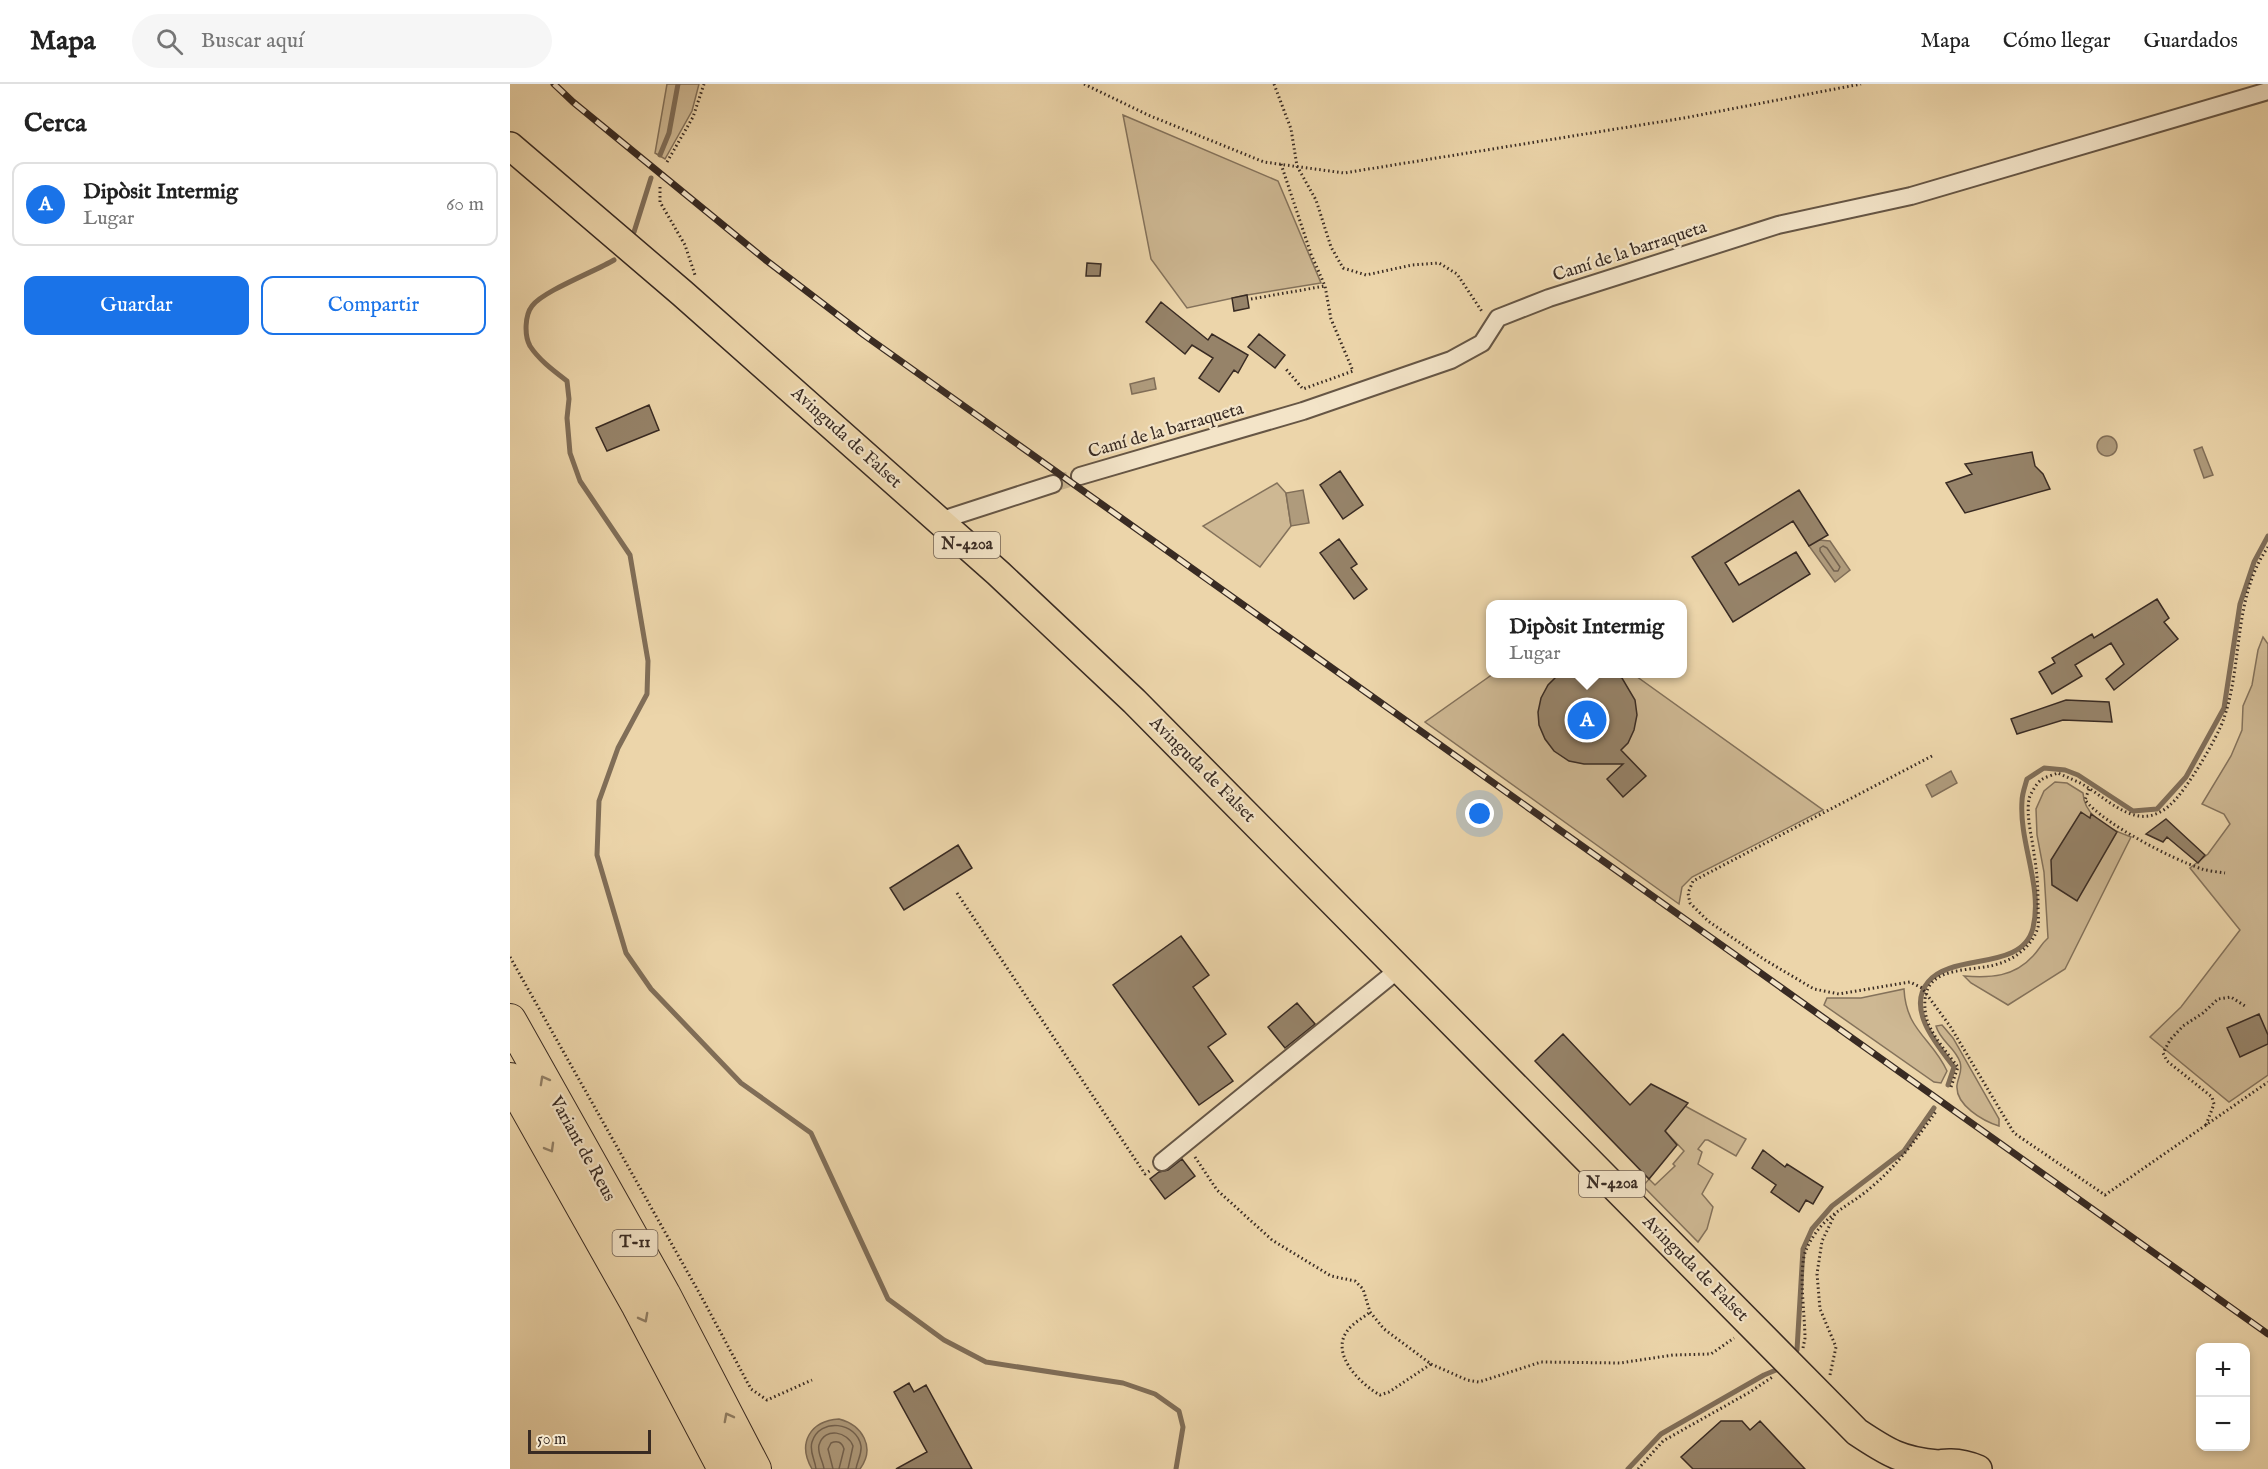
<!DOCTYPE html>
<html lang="es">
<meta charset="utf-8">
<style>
:root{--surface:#fff;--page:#f6f6f6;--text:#222;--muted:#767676;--line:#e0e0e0;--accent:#1a73e8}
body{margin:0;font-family:"IM FELL English",serif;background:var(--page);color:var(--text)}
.controls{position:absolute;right:18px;bottom:18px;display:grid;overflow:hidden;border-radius:12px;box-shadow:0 3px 9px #0003}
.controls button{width:54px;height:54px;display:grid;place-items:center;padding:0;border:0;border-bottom:2px solid var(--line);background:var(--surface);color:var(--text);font:30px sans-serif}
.scale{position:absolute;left:18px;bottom:15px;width:123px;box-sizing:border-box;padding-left:6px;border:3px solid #392b23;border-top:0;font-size:16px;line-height:21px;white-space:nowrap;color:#392b23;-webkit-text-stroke:4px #f3e4c8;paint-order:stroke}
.you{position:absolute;left:970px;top:730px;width:21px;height:21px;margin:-15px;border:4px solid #fff;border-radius:50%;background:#1a73e8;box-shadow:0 0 0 9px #1a73e833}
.badge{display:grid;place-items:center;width:39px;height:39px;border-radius:50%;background:var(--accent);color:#fff;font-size:20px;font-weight:700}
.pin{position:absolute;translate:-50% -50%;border:3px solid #fff;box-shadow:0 2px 6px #0006}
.popup{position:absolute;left:976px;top:516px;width:201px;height:78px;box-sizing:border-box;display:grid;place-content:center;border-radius:12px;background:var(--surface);filter:drop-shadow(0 2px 4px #0005);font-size:20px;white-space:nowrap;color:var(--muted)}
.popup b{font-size:22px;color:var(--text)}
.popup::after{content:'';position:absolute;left:50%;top:100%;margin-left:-12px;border:12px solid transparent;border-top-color:var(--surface)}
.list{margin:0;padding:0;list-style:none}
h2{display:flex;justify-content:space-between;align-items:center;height:78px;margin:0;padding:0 24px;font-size:26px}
h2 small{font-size:20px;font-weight:400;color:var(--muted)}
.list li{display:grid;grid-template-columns:39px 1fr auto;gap:18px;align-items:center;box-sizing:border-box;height:84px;margin:0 12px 12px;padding:0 12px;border:2px solid var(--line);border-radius:12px}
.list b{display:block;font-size:22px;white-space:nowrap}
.list p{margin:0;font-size:20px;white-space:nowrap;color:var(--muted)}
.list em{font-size:20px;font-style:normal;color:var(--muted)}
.actions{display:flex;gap:12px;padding:18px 24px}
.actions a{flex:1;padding:14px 0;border:2px solid var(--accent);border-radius:12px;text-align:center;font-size:21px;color:var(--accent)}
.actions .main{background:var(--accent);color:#fff}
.icon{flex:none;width:33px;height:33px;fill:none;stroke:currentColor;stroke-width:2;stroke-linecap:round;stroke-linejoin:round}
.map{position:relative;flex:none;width:1758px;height:1385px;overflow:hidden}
header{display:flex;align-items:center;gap:36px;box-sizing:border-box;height:84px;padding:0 30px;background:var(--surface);border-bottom:2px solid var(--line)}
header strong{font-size:28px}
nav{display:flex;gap:33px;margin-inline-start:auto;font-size:21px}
.search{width:420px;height:54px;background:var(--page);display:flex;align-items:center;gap:15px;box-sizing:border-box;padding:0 21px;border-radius:33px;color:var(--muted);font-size:22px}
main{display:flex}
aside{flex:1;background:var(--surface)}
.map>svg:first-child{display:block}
</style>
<header>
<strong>Mapa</strong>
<div class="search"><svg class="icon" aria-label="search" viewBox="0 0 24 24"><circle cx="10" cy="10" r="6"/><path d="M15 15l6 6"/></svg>Buscar aquí</div>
<nav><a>Mapa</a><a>Cómo llegar</a><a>Guardados</a></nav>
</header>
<main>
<aside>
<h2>Cerca<small></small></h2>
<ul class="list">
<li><span class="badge">A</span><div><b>Dipòsit Intermig</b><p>Lugar</p></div><em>60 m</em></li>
</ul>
<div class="actions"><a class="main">Guardar</a><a>Compartir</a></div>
</aside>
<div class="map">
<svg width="1758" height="1385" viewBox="0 0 1758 1385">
<rect width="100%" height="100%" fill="#ecd5aa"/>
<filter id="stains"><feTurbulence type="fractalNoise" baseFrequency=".00333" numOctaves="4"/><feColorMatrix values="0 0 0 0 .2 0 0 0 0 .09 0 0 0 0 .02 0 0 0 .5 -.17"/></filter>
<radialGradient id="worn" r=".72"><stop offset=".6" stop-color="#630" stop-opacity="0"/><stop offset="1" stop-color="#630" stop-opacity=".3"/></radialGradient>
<path fill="#ceb893" stroke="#84725b" stroke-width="1.5" d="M157,0H189L182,27L155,75L145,69Z
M613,31L768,97L811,199L737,211L677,224L641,175Z
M767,399L776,409L781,442L750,483L693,442Z
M1753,553L1758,560V991L1719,1018L1640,953L1671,923L1730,846L1680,784L1698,770L1720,740L1714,730L1692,720L1721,672L1732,646L1733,622L1742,601L1748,566Z
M983,590H1123L1313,726L1182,793L1172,803L1169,820L915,638Z
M1545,698L1557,699L1573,709C1574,733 1601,746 1621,753L1555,885L1498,921L1461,899L1454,892C1481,894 1504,893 1523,872C1529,866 1531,860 1538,854L1534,788L1527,751L1526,725L1534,707Z
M1394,905C1396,947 1422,954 1437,987L1431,999L1424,998L1314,921L1317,914H1351Z
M1432,941L1443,954L1489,1035V1042C1473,1037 1445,1021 1447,1001C1448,993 1453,987 1450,978C1445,963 1430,957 1426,942Z
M1175,1022L1236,1055L1226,1072L1198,1056H1195L1188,1065L1192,1068L1188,1080L1203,1090L1192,1110L1203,1123L1197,1145L1188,1158L1133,1102L1139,1095L1145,1101L1165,1082L1163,1080L1174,1067L1155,1047Z"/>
<path fill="#af9b7c" stroke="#806e58" stroke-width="1.5" d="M644,294L646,305L622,310L620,300Z
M1587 362a10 10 0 1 1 20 0a10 10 0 1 1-20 0Z
M1692,363L1703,391L1694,394L1684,366Z
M793,406L799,439L781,442L776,409Z
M1309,456L1320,457L1340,486L1325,498L1299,462Z
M1441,687L1447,699L1422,713L1416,701Z
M329,1335C352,1341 366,1363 350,1385H302C287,1359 300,1337 329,1335Z"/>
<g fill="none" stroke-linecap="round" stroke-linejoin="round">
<path stroke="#746350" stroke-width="1.5" d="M1313,462L1317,464L1330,483L1328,487H1324L1310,467V464Z
M306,1385C305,1375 299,1368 302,1358C310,1333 347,1338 351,1362C352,1371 347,1377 346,1385
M314,1385C313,1377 307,1369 309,1361C315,1342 338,1348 343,1362L338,1385
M323,1385L318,1365L321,1359C327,1356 332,1358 334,1365L329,1385"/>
<path stroke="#806e58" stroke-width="5" d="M150,71L159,49L168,0
M124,148L141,94
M104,176C86,187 33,207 22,222C15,231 14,251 20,262C29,276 44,287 57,297L59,315L57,334L60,369L70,397L120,471L138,577L137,610L108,664L89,717L87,771L116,869L141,905L231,999L301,1049L378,1215L434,1256L476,1278L613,1299L645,1310L669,1327L673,1343L666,1385
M1438,1001L1444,983C1427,961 1396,925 1418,898C1442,868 1512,888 1523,844C1533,803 1509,759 1512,717C1512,710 1515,702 1517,695L1534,684L1555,686L1568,691L1623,727L1647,725L1676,693L1714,624L1730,520L1744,478L1758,452
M1287,1266L1293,1165L1302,1145L1322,1122L1394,1067L1424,1024
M1118,1385L1151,1350L1254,1291L1266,1286"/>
</g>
<path fill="#968369" stroke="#392b23" stroke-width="1.5" d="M577,179L591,180L590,192H576Z
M737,211L739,224L724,227L722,214Z
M651,218L698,256L702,250L738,271L728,289L724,286L709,308L689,294L703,274L682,261L675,270L636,238Z
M749,250L775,271L765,284L738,263Z
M139,321L149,346L97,367L86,344Z
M1522,368L1525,382L1533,390L1540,405L1455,429L1436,399L1462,390L1455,380Z
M830,387L853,421L833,435L810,401Z
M1289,406L1318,451L1299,462L1283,437L1215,479L1229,501L1286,468L1300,490L1223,538L1182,473Z
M829,455L847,480L841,484L857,505L844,515L810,469Z
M1647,515L1659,534L1654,538L1668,555L1604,606L1596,595L1614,580L1601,559L1565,581L1572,592L1542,610L1529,588L1545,579L1542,574L1582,550L1584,554Z
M1049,590H1104L1112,594L1125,616L1127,631L1124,646L1118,659L1111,666L1136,692L1113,713L1097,695L1113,680H1074L1059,677L1044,667L1035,655L1029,641L1028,628L1031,614L1038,601Z
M1556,616L1599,618L1602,638L1553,636L1507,650L1501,635Z
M1571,728L1580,734L1581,730L1607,748L1567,817L1542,801L1541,776Z
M1656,735L1695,771L1688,779L1657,753L1653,758L1636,750Z
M448,761L462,784L394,826L380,804Z
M671,852L699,891L683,903L716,950L698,963L723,997L689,1021L603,901Z
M787,919L805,940L775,964L758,943Z
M1749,930L1758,951V960L1730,973L1717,944Z
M1053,950L1120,1021L1141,1000L1178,1019L1155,1047L1167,1061L1139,1095L1025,977Z
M1253,1066L1275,1083L1277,1080L1313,1103L1303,1120L1296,1116L1289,1128L1261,1108L1266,1101L1242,1084Z
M672,1075L685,1092L655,1115L640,1095L649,1088L658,1086Z
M399,1299L404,1308L416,1301L462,1385H386L417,1368L384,1308Z
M1211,1337H1232L1240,1346L1250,1337L1295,1385H1183L1171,1373Z"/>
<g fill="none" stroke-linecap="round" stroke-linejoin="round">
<path stroke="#c8b38f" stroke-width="16" stroke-dasharray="16 8" stroke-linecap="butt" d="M543,400L570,392"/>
<defs>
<path id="street" d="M570,392L793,327L941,276L972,259L988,234L1039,214L1268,141L1401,112L1758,7
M429,437L543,400
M652,1078L889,885"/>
<path id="primary" d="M0,62L172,209L488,489L624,617L1347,1348C1377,1368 1391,1377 1428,1380
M1414,1385C1431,1376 1451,1378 1468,1385"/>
<path id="highway" d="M0,936L154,1210L245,1385
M0,995L128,1222L214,1385"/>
</defs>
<use href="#street" stroke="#665645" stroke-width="20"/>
<use href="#primary" stroke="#392b23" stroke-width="30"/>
<use href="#highway" stroke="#392b23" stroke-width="34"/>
<path stroke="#392b23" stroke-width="3" stroke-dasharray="1.5 3" stroke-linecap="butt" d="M574,0L638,31L754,78L834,89L1174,34L1351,0
M764,0L781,45L787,82L806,116L821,163L833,184L856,191L902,181L929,179L947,190L973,229
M157,78L183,33L194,0
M771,80L801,170L815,202L821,235L843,287L793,305L775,284
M150,103V118L175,161L185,191
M741,215L815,202
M1422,672L1183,797L1178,809L1180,819L1198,837L1255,876L1304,905L1329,910L1400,898L1412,904L1440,942L1504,1049L1595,1111L1758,998
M1579,705L1575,716C1594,740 1662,775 1692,785C1699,787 1708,788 1715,789
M447,809L635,1090L641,1086
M0,873L191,1212L241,1305L257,1316L302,1296
M1441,1003L1448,983C1438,970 1419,948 1416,932C1407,883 1450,888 1480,882C1501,878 1522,864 1528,843C1529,836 1528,827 1528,820C1528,803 1527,787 1524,770C1522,752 1516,733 1519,715C1520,710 1527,699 1531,696C1535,693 1543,691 1548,689C1558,694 1568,697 1577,703C1593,713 1610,729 1629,732C1641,734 1653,728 1661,720C1676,707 1708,653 1714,634C1733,579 1723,513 1758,463
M1696,1041L1704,1020L1702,1013L1657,977L1653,969L1660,956L1673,942L1693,929L1708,915L1721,913L1735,922
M685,1073L707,1106L762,1156L821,1192L845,1197L853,1205L860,1228L874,1245L921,1280L879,1308L870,1311C850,1300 819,1269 838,1246C843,1239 853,1234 860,1228
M1293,1264L1295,1254C1295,1232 1288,1185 1296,1166C1313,1128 1338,1125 1365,1100C1389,1079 1408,1053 1427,1026
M921,1280L957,1296L969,1298L1031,1278L1110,1279L1163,1271L1201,1270L1224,1254
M1320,1291L1326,1263L1310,1225L1307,1190L1312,1157L1326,1128
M1128,1385L1153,1357L1240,1308L1264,1292"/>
<use href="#street" stroke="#f3e4c8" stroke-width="16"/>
<use href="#primary" stroke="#ecd5aa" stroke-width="27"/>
<use href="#highway" stroke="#ecd5aa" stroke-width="32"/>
<defs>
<path id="rail" d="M44,0L63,18L257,177L354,251L1758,1250"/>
</defs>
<use href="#rail" stroke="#392b23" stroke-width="7"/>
<use href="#rail" stroke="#f3e4c8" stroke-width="4.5" stroke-dasharray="14" stroke-linecap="butt"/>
</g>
<defs><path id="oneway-chevron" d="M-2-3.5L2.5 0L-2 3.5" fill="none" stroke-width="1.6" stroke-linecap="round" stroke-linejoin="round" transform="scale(1.5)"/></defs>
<g stroke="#928066">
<use href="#oneway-chevron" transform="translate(34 996) rotate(-119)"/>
<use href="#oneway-chevron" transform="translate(40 1064) rotate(60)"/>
<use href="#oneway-chevron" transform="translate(134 1234) rotate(62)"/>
<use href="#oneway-chevron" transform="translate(218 1333) rotate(-118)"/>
</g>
<g text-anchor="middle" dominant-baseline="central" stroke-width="4.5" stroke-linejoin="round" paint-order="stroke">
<g fill="#f3e4c8" stroke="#716254" stroke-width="1.5">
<rect x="424" y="448" width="66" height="26" rx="4.5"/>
<rect x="1069" y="1087" width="66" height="26" rx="4.5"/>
<rect x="102.5" y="1146" width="45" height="26" rx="4.5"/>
</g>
<g font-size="16" font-weight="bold" fill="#392b23">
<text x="457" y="461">N-420a</text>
<text x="1102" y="1100">N-420a</text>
<text x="125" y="1159">T-11</text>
</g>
<g font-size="18" fill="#392b23" stroke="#f3e4c8">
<text transform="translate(1120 168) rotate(-18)">Camí de la barraqueta</text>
<text transform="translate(656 347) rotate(-16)">Camí de la barraqueta</text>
<text transform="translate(336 354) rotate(42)">Avinguda de Falset</text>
<text transform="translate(692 686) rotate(45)">Avinguda de Falset</text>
<text transform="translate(72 1065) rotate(61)">Variant de Reus</text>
<text transform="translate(1185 1185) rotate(45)">Avinguda de Falset</text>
</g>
</g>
<rect width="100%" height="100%" filter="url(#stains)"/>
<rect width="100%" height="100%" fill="url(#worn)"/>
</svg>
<div class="controls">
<button>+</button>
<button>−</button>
</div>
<div class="scale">50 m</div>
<div class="you"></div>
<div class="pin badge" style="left:1077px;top:636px">A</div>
<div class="popup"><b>Dipòsit Intermig</b>Lugar</div>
</div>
</main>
